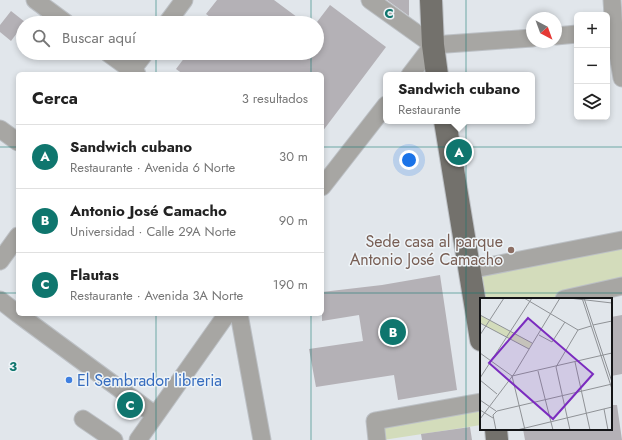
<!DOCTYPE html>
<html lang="es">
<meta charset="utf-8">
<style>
:root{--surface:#fff;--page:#f2f2f2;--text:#222;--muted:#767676;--line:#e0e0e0;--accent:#0f766e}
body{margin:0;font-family:Jost,sans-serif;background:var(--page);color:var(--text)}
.controls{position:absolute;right:12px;top:12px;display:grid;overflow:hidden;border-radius:6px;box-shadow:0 2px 6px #0003}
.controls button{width:36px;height:36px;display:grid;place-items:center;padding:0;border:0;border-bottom:1px solid var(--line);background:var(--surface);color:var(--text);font:20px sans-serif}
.compass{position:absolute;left:526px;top:12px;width:36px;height:36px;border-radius:50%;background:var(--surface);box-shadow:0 2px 6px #0003;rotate:139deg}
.you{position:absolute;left:409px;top:160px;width:14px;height:14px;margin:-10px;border:3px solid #fff;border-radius:50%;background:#1a73e8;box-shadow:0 0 0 6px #1a73e833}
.badge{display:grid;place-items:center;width:26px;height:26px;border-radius:50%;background:var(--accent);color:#fff;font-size:13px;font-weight:700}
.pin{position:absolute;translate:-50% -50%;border:2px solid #fff;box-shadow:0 1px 4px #0006}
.popup{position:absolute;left:383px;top:72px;width:152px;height:52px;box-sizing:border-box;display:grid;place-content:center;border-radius:6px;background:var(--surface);filter:drop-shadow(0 1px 3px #0005);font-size:13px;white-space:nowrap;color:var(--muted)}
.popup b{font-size:15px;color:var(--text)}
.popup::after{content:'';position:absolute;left:50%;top:100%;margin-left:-8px;border:8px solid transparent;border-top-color:var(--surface)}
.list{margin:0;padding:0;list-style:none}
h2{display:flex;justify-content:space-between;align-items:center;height:52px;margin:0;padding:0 16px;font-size:17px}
h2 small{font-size:13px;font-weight:400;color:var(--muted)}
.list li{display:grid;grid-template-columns:26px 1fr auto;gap:12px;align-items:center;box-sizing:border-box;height:64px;padding:0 16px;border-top:1px solid var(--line)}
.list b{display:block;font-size:15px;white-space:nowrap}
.list p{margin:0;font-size:13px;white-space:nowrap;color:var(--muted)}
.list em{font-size:13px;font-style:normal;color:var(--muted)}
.icon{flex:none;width:22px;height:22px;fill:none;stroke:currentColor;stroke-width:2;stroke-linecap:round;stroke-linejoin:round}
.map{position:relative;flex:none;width:622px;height:440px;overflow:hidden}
.search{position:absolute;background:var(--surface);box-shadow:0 2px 6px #0003;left:16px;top:16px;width:308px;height:44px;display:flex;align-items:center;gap:10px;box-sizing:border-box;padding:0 14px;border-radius:22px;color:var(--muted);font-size:15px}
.panel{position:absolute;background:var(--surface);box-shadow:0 2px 6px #0003;left:16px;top:72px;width:308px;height:244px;border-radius:6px}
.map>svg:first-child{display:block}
</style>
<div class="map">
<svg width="622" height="440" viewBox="0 0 622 440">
<rect width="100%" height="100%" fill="#e1e6eb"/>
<path fill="#d3dcbb" d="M622,240V286L564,299H481L469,270Z
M481,402V425L383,440L375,421Z"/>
<path fill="#b4b1b6" d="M217,0H274L305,23H218L206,14Z
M387,0H409V16Z
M330,5L386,47L322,132V74H183L176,69L188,53H317V22Z
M11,11L25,22L23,23V25L11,41L0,32V25Z
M440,275L457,390L398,400L394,375L316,387L309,349L363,341L359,315L322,321V292L382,285Z
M622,315V374L611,376V317Z
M611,405H617L622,440H525L523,429H611Z
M470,427L472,440H422L421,434Z"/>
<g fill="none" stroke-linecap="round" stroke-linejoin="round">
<defs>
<path id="minor" d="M35,0L66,23
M370,0L433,45
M612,0L614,31L622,78
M167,23L184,0
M556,36L577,34
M108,53L137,74
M129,74L145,53
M410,75L433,45L532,38
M0,129L18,142
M322,187L386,105
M0,261L18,236
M469,270L622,240
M564,299L622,286
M0,300L18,314
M18,314L155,415
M239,314L262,440
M83,419L114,440
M138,440L227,314
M377,440L375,421L481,402"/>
<path id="major" d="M431,0L433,45L437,75
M445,121L481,340
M496,429L497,440"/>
</defs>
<use href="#minor" stroke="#bcc0c5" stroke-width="19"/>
<use href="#major" stroke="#bcc0c5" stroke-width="24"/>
<use href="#minor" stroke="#a7a6a3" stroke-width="17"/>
<use href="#major" stroke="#73716c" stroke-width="22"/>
</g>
<path fill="none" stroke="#0f766e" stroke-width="1" stroke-opacity="0.55" d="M156,0V23M311,0V23M466,0V440M156,53V74M311,53V74M0,147H18M322,147H622M0,293H18M322,293H622M156,314V440M311,314V440"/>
<circle fill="#8d6e63" stroke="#eef4f8" stroke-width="1.5" cx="511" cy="250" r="4"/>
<circle fill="#3f7fe0" stroke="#eef4f8" stroke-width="1.5" cx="69" cy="380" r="4"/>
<g text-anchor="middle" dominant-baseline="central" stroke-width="3" stroke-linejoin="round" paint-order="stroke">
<g font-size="16" fill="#785e54" stroke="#eef4f8" text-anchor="end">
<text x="503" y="241">Sede casa al parque<tspan x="503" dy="18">Antonio José Camacho</tspan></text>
</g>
<g font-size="16" fill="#366cbe" stroke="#eef4f8" text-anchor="start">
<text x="77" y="380">El Sembrador libreria</text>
</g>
</g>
<g transform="translate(480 298)">
<rect width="132" height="132" fill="#e1e6eb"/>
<path d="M0,17L52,45L49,51L0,25Z" fill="#d3dcbb"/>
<path fill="none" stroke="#8f9296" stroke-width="1" d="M44,0L98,32L111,28M89,0L132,5M102,0L132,91M104,0L132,84M0,17L52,45M0,25L49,51M113,27L132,23M0,37L24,0M59,37L72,44L85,24M0,55L32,78L132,55M95,64L110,132M58,73L73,132M32,78L45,132M0,80L52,0M0,82L17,96M0,102L16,113M124,111L128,132M0,112L13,120M0,121L34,76L80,0M16,132L13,117L17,113L132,86M37,132L132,109M90,132L76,69L98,32"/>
<path fill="#7b2cbf" fill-opacity="0.15" stroke="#7b2cbf" stroke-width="2" d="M48,20L113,76L73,121L9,65Z"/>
<rect width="132" height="132" fill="none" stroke="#141517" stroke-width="2"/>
</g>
<g font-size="13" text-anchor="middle" font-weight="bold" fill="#0f766e" stroke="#eef4f8" stroke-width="3" stroke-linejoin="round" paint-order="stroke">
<text x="389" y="18">C</text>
<text x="13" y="371">3</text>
</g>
</svg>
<div class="controls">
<button>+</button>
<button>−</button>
<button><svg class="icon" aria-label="layers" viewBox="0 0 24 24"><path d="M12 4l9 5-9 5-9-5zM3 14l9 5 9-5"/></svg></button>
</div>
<svg class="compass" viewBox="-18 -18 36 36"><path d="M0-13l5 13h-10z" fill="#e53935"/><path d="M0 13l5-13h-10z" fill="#767676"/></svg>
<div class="you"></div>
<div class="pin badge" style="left:459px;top:152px">A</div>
<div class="popup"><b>Sandwich cubano</b>Restaurante</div>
<div class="pin badge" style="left:393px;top:332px">B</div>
<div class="pin badge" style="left:130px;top:405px">C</div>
<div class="search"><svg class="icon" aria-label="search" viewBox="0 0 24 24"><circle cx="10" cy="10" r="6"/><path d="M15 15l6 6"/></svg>Buscar aquí</div>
<section class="panel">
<h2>Cerca<small>3 resultados</small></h2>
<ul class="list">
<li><span class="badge">A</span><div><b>Sandwich cubano</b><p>Restaurante · Avenida 6 Norte</p></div><em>30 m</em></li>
<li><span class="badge">B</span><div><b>Antonio José Camacho</b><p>Universidad · Calle 29A Norte</p></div><em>90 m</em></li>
<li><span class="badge">C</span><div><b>Flautas</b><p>Restaurante · Avenida 3A Norte</p></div><em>190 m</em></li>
</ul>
</section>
</div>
